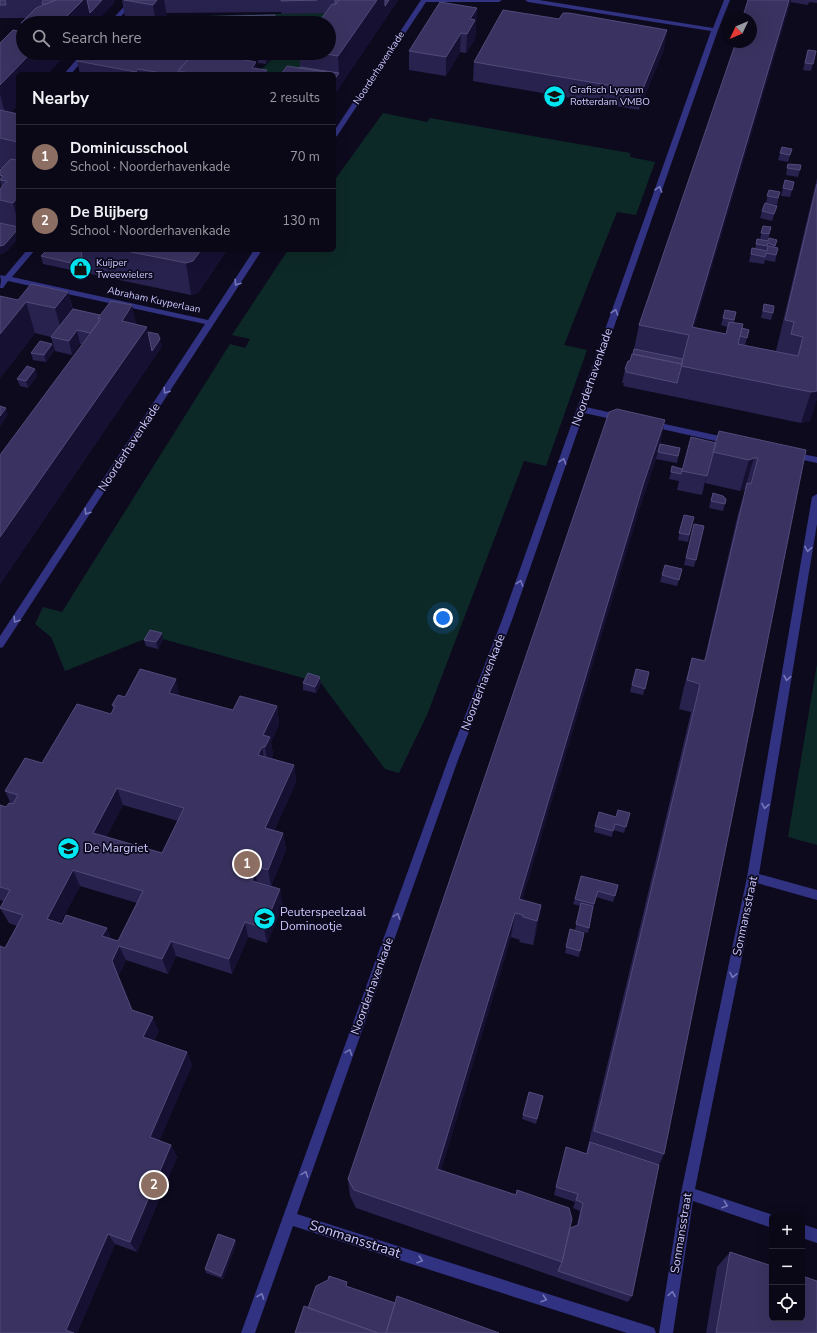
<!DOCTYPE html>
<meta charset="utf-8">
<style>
:root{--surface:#0a0816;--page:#13111f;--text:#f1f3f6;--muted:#999aa1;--line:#2a2935;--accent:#00e6f3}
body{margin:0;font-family:"Nunito Sans",sans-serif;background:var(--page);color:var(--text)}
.controls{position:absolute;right:12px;bottom:12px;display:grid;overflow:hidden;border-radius:6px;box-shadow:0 4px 16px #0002}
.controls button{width:36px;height:36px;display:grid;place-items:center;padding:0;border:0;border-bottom:1px solid var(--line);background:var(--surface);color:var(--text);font:20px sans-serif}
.compass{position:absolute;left:721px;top:12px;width:36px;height:36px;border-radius:50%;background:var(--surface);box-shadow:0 4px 16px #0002;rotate:226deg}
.you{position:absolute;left:443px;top:618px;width:14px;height:14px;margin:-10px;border:3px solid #fff;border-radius:50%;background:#1a73e8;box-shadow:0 0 0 6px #1a73e833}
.badge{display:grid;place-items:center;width:26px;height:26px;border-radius:50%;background:var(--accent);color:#fff;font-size:13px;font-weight:700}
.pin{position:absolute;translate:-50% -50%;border:2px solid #fff;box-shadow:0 1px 4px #0006}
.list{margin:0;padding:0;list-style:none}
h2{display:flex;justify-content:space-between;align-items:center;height:52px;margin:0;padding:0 16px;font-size:17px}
h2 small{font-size:13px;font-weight:400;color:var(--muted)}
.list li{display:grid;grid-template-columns:26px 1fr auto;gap:12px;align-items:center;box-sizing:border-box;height:64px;padding:0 16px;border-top:1px solid var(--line)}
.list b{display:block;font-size:15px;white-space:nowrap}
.list p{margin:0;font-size:13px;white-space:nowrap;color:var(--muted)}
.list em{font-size:13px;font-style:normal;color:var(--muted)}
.icon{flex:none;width:22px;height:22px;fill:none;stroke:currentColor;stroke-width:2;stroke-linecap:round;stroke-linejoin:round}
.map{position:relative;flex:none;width:817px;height:1333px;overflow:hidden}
.search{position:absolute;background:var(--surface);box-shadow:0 4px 16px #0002;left:16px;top:16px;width:320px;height:44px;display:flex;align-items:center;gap:10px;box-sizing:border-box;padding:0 14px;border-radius:22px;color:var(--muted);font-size:15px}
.panel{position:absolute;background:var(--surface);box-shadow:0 4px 16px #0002;left:16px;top:72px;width:320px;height:180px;border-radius:6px}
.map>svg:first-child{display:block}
</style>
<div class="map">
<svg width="817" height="1333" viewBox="0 0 817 1333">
<rect width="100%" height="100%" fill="#0d0a1e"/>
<path fill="#0d2927" d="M365,11L329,23H167L170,17Z
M279,53H316L301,74H256Z
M383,113L427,122L430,118L630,153V157L655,162L636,215L617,212L564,345L587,350L546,466L524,461L427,715L399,773L385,769L321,683L152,636L65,671L51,637L35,624L43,607L62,612L230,344L245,348L250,339L232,335L288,250H334V181Z
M817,664V845L788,837Z"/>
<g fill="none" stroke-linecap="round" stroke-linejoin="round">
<path fill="#313281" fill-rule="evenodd" d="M130,0H136L115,23H109Z
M421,0H502L499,2H426L337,136L334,138V131Z
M525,0H539L713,28L724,0H730L718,30L586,407L621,415L625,418L621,421L584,413L512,620L458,760L297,1214L649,1326L654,1328L656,1333H627L293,1226L255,1333H241L448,760L502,620L711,31L528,2Z
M82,53H89L71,74H64Z
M27,250H35L12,277L208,320L254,250H262L3,647L0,648V636L205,324L8,281L3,288H0L1,280L0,275L5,276Z
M651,421L729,438L733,441L729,444L648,426L647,424Z
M792,452L817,457V463L789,457L788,455L789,453Z
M817,494V524L759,874L817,890V900L757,883L695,1189L776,1216H772V1228L693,1201L673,1333H659L681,1193L747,877L812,497Z
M802,1224L817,1229V1243L802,1238Z"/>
</g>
<path fill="#28224e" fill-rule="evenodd" d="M0,0H114L113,4L95,23H23V31L21,23L26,18H0Z
M122,0H398L334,95L299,68L300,67L299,53H329L326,13L282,14L281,12L166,13L167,16L161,22L162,23H126Z
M748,0H817V3L809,2L808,5L790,2L791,0L694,327L726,334L728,327L721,325L723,318L736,312L734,322L742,328L749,330L745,345L738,344L776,351L817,178V398L810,421L801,423L623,386L624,383H622L625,369L633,354L634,349L639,325L751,18H743Z
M477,8L475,39L466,53L460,52L446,76L409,70V51Z
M559,19L664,49L639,110L473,81L474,62Z
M0,43L23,53H67L47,74H18V105L11,112L18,114V238L6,252L0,254V189H1L0,170L2,168H0Z
M808,50L816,51L811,71L803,70Z
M191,53L257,69L267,74H80L77,61Z
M275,53L266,64L258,63V56Z
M792,149L788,162L778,160L780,153Z
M788,164L800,170L798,177L786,175Z
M785,180L794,182L790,197L781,196Z
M769,190L780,192L777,205L766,203Z
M777,206L772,221L760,218L762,211Z
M763,226L771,227L768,241L777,240L775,247L778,248L775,262L765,260L764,264L749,262L752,248L755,249L757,239H760Z
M47,250H227L198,293L191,295L43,264L41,256Z
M68,292L73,309L136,324L148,332L162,346L0,584L82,344H80L72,355L55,351L51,337L35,333L0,378V296L18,300Z
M764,304L773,313L771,320L761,318Z
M52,344L54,351L46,362L33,360L31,353Z
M35,369L37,376L28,388L20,386L17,379Z
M716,443L806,450L664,1154L659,1165L632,1296L628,1302L356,1208L350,1196L348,1179L660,444L680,448L677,463L656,459V458L638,513L522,900L541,905L537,929L533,945L519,942L520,940L511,937L441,1170L570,1228L577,1225L580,1211L573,1208L575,1202L554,1195L566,1147L586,1154L691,712L679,709L684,687L692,658L704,661L738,514L746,488L740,491L705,483V482L702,495L677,490L679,481L669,479L671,472L682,469Z
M713,493L726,499L723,511L709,508Z
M684,515L694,517L688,542L678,540Z
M694,524L704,526L694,567L684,565Z
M665,565L682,569L677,586L660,582Z
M163,639L158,649L146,646L144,640Z
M636,669L649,672L643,695L630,692Z
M303,683H321L316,693L303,690Z
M180,696L233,710L277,706L279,724L271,742L273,755L271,758L294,765L296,782L274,831L283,833L286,850L271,886L257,882L283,905L267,943L248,937L232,974L176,956L168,974L126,960L118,976L132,1010L159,1031L154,1041L187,1052L192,1065L159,1141L171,1145L177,1157L137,1252L115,1244L77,1333H0L5,948L17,926L9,923L0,908L4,901L0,900V805L6,807L11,804L5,791L42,763L111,714L113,709L112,705L125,697ZM123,805L178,821L162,853L106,837ZM80,886L137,903L118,941L60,923Z
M630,813L624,833L613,830L612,837L594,832L595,826L616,817Z
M618,885L613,902L596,897L593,910L588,933L575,930L580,906L573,904L575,899Z
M570,929L580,951L579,957L565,953Z
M529,1092L543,1096L536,1124L522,1119Z
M235,1240L236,1244L223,1279L206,1273L205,1269Z
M730,1252L817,1333H706L717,1267Z"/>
<path fill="#161133" d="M83,0H114L113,4L95,23H60Z
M157,0H158L162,23H156L153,5Z
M158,0H164L167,16L162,22Z
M377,0H398L334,95V80L339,73L338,56Z
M789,0H791L685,358L692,327Z
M477,8L475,39L466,53L467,34L470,19Z
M667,30L664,49L639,110L642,91Z
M461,33L460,52L446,76V57Z
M31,53H60L62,59L47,74H18V105L6,117L0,94V85Z
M60,53H67L62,59Z
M185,53H191L188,58L181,57Z
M269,53H275L266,64V58Z
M256,62L258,74L252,68Z
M138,69L139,74H136V72Z
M18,197V223L13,203Z
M18,229V238L6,252L0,254V246Z
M201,250H227L198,293L191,295L186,263Z
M68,292L76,323L64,340L55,308Z
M26,302L35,333L0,378V334Z
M132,305L139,337L122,321Z
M147,327L152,351L160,339L162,346L0,584V537Z
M77,330L80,344L72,355L69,341Z
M52,344L54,351L46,362L44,355Z
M35,369L37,376L28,388L26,381Z
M817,391V398L810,421L801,423L811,392Z
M6,408L8,415L0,427V416Z
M665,420L659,451L658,452L656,458L638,513L518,914L519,899L644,482Z
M754,458L745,488L740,491L749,460Z
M710,463L705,482L702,495L707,476Z
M162,633L163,639L158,649L156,642Z
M320,677L321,683L316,693L315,687Z
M176,679L180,697L169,693Z
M277,706L279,724L271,742L273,755L268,765L263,735Z
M262,747L265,764L258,755Z
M294,765L296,782L268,845L265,828Z
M117,788L123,805L100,849L93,833Z
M283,833L286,850L271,886L268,870Z
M254,866L257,882L256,885V897L250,875Z
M73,870L80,886L54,934L47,919Z
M280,889L283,905L267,943L264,928Z
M541,905L537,929L533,945L537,921Z
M515,913L511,937L436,1187L437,1169Z
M245,922L248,937L232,974L229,959Z
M107,928L113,943L102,936Z
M171,941L176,956L168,974L162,959Z
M119,946L126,960L118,976L138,1024L112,961Z
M153,1017L159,1031L149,1051L143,1037Z
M187,1052L192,1065L156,1149L150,1137Z
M171,1145L177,1157L137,1252L130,1242Z
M108,1234L115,1244L77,1333H69L66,1330Z
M235,1240L236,1244L223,1279L221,1276Z"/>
<path fill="#3a3361" stroke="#504b7a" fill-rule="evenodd" d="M0,0H5L6,5H0Z
M43,0H56L45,4H42Z
M56,0H83L60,23H21L36,8Z
M87,0H102L90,13Z
M124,0H157L153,5Z
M281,0H317L281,1Z
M335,0H339L335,5Z
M339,0H377L338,56L319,53H329V23H318L332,4L335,5Z
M385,0H389L385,6Z
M748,0H789L692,327L726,334L729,322L743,324L738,344L798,356L803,337L791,334L794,322L785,320L817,184V391L811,392L681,366L689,335L639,325L736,42H751V18H744L745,14L744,13Z
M440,2L477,8L470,19L475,20L467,34L461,33L446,57L409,51Z
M503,10L559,19L563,13H569L667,30L642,91L474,62Z
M275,15V23H189L190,17Z
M13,30L23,32V53H31L0,85V43Z
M808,50L816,51L813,64L805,63Z
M51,53H59L53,60Z
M85,53H174L191,56L178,71V74H160L161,73L138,69L136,72L77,61Z
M174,53H185L183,55Z
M190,53L193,54L191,56L188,55Z
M194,53H208L256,62L252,68L267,70L264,74H196L178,71Z
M260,53H269L266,58L258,56Z
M287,66L327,72L326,74H281Z
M300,67L339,73L334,80V74H327V72L299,68Z
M0,110L18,114V142L0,138Z
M782,147L792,149L790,155L780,153Z
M11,159L17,160L18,159V197L13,203L0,200V189L7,181L0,180L3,176L0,175V170Z
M788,164L801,165L800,170L787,168Z
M785,180L794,182L792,190L783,188Z
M769,190L780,192L778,198L767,196Z
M765,203L777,206L774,214L762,211Z
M0,223L18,227V229L4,245L0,246Z
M763,226L771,227L769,234L761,233Z
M769,238L777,240L775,246L768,243L767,246L756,244L757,239L768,241Z
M768,246L778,248L776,255L766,253L765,257L751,254L752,248L767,251Z
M47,250H72L81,252L84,266L41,256Z
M121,250H201L193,261L186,263Z
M31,284L68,292L55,308L26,302L0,334V296L18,300Z
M111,301L132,305L122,321L147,327L0,537V455L101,319L98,318Z
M764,304L774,306L773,313L763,311Z
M73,309L100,315L98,318L99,321L90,333L77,330L69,341L51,337Z
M725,310L736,312L734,320L723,318Z
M742,328L749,330L747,338L740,336Z
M148,332L158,334L160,339L152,351Z
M40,341L52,344L44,355L31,353Z
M634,349L683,359L682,364L633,354Z
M632,354L682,364L677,383L626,372V369H625L628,361H630Z
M27,366L35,369L26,381L17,379Z
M0,406L6,408L0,416Z
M617,409L665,420L644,482L519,899L541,905L537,921L523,917V915L515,913L437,1169L516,1195L517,1190L569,1208L572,1219L562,1262L354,1190L348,1179L609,412Z
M719,431L806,450L664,1154L594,1131L700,684L687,680L692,658L705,661L747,483L751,484L758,458H754L749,460L713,452Z
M691,437L716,443L707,476L682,471Z
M660,444L680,448L678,456L658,452Z
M672,466L682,469L681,474L671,472Z
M713,493L723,496L726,499L725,504L711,501Z
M684,515L694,517L689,535L679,533Z
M694,524L704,526L696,560L686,558Z
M665,565L682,569L679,580L662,575Z
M150,630L162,633L156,642L144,640Z
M140,669L176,679L169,693L233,710L240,696L277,706L263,735L270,737L265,747H262L258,755L294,765L265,828L283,833L268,870L254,866L250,875L254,876L252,881L280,889L264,928L245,922L229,959L171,941L162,959L119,946L112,961L132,1010L153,1017L143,1037L187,1052L150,1137L171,1145L130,1242L108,1234L66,1330L74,1333H0V946L5,948L23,915L0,908L10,890L0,887V805L6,807L9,803L13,804L18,795L5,791L25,758L42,763L77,704L111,714L115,706L112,705L118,695L125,697ZM117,788L184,808L162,853L93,833ZM73,870L143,891L118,941L102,936L107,928L66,915L62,924L47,919Z
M636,669L649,672L645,689L632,685Z
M308,673L320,677L315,687L303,683Z
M618,810L630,813L626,827L615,824L613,831L595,826L599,812L616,817Z
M581,876L618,885L615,896L598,891L594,904L575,899Z
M581,903L593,906L589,928L576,924Z
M570,929L584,933L580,951L566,947Z
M529,1092L543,1096L537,1119L523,1115Z
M590,1142L659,1165L632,1296L558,1271L562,1262L570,1228L578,1225L583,1203L576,1200L578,1194L556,1187L566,1147L587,1154Z
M218,1234L235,1240L221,1276L205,1269Z
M730,1252L772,1266V1318H802V1276L817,1281V1333H716Z
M329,1276L347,1282L346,1286L395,1303L386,1333H378L308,1308L316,1286L328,1280Z
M397,1296L499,1333H386Z
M304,1306L378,1333H295Z"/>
<defs><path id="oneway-chevron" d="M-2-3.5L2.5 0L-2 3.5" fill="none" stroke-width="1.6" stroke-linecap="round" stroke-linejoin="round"/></defs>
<g stroke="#7676ba">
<use href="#oneway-chevron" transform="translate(659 189) rotate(-71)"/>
<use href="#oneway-chevron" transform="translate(237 283) rotate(123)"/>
<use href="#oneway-chevron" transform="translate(615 312) rotate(-71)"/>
<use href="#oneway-chevron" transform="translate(166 391) rotate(123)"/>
<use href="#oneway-chevron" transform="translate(563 461) rotate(-71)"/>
<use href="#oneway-chevron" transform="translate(87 512) rotate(123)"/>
<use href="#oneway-chevron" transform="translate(808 549) rotate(100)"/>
<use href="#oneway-chevron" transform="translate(520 583) rotate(-71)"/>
<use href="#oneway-chevron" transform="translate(16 620) rotate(123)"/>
<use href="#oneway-chevron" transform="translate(787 678) rotate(100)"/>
<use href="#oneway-chevron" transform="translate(765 806) rotate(100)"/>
<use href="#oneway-chevron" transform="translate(397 916) rotate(-70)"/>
<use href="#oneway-chevron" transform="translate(733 975) rotate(102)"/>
<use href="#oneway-chevron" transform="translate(349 1052) rotate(-70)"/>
<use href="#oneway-chevron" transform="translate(305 1174) rotate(-70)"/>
<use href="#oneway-chevron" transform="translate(725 1205) rotate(19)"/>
<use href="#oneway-chevron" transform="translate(420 1260) rotate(18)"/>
<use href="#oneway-chevron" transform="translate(672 1294) rotate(-81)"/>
<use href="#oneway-chevron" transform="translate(261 1296) rotate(-70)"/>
<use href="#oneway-chevron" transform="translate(544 1299) rotate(18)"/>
</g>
<defs>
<symbol id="university-disc" viewBox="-11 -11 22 22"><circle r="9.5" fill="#00e6f3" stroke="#0d0a1e"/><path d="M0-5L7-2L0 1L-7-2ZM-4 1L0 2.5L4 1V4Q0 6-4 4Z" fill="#111"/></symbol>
<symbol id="shop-disc" viewBox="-11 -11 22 22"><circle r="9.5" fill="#00e6f3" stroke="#0d0a1e"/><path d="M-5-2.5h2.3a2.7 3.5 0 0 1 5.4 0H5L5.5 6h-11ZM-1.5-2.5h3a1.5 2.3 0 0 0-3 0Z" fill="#111"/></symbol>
<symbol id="school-disc" viewBox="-11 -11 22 22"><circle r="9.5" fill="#00e6f3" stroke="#0d0a1e"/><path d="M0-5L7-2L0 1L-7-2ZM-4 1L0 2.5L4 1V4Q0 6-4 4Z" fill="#111"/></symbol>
</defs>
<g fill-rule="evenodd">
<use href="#university-disc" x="542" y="84" width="25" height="25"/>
<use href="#shop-disc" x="68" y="256" width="25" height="25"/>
<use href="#school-disc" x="56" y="836" width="25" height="25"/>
<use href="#school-disc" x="252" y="906" width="25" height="25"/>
</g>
<g text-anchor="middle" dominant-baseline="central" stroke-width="3.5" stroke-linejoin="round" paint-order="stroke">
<g font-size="10" fill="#cbc8ff" stroke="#0d0a1e">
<text transform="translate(379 68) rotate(-57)">Noorderhavenkade</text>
<text transform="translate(154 300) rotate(12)">Abraham Kuyperlaan</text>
</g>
<g font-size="10" fill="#cbc8ff" stroke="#0d0a1e" text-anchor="start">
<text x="570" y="90">Grafisch Lyceum<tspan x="570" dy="12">Rotterdam VMBO</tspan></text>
<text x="96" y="263">Kuijper<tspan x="96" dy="12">Tweewielers</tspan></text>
</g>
<g font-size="12" fill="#cbc8ff" stroke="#0d0a1e">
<text transform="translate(592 377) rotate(-71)">Noorderhavenkade</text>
<text transform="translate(129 447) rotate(-57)">Noorderhavenkade</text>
<text transform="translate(483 682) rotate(-69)">Noorderhavenkade</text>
<text transform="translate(745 916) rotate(-78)">Sonmansstraat</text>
<text transform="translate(372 986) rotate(-70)">Noorderhavenkade</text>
<text transform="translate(681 1233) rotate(-81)">Sonmansstraat</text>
</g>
<g font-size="12" fill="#cbc8ff" stroke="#0d0a1e" text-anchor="start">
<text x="84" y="848">De Margriet</text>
<text x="280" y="912">Peuterspeelzaal<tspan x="280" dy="14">Dominootje</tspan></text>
</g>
<g font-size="14" fill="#cbc8ff" stroke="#0d0a1e">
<text transform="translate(355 1239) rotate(18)">Sonmansstraat</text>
</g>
</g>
</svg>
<div class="controls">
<button>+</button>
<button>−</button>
<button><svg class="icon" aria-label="locate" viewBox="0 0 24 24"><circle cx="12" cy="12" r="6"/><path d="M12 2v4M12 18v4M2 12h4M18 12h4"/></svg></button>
</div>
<svg class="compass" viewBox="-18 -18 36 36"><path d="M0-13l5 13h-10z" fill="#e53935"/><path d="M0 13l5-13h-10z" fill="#999aa1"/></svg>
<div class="you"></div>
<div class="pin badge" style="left:247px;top:864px;background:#8d6e63">1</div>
<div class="pin badge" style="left:154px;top:1185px;background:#8d6e63">2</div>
<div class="search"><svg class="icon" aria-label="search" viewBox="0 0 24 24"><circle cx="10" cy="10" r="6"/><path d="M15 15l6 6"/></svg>Search here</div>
<section class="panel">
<h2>Nearby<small>2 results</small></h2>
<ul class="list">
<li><span class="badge" style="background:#8d6e63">1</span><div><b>Dominicusschool</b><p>School · Noorderhavenkade</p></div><em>70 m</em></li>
<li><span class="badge" style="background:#8d6e63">2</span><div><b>De Blijberg</b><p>School · Noorderhavenkade</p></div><em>130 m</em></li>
</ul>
</section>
</div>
